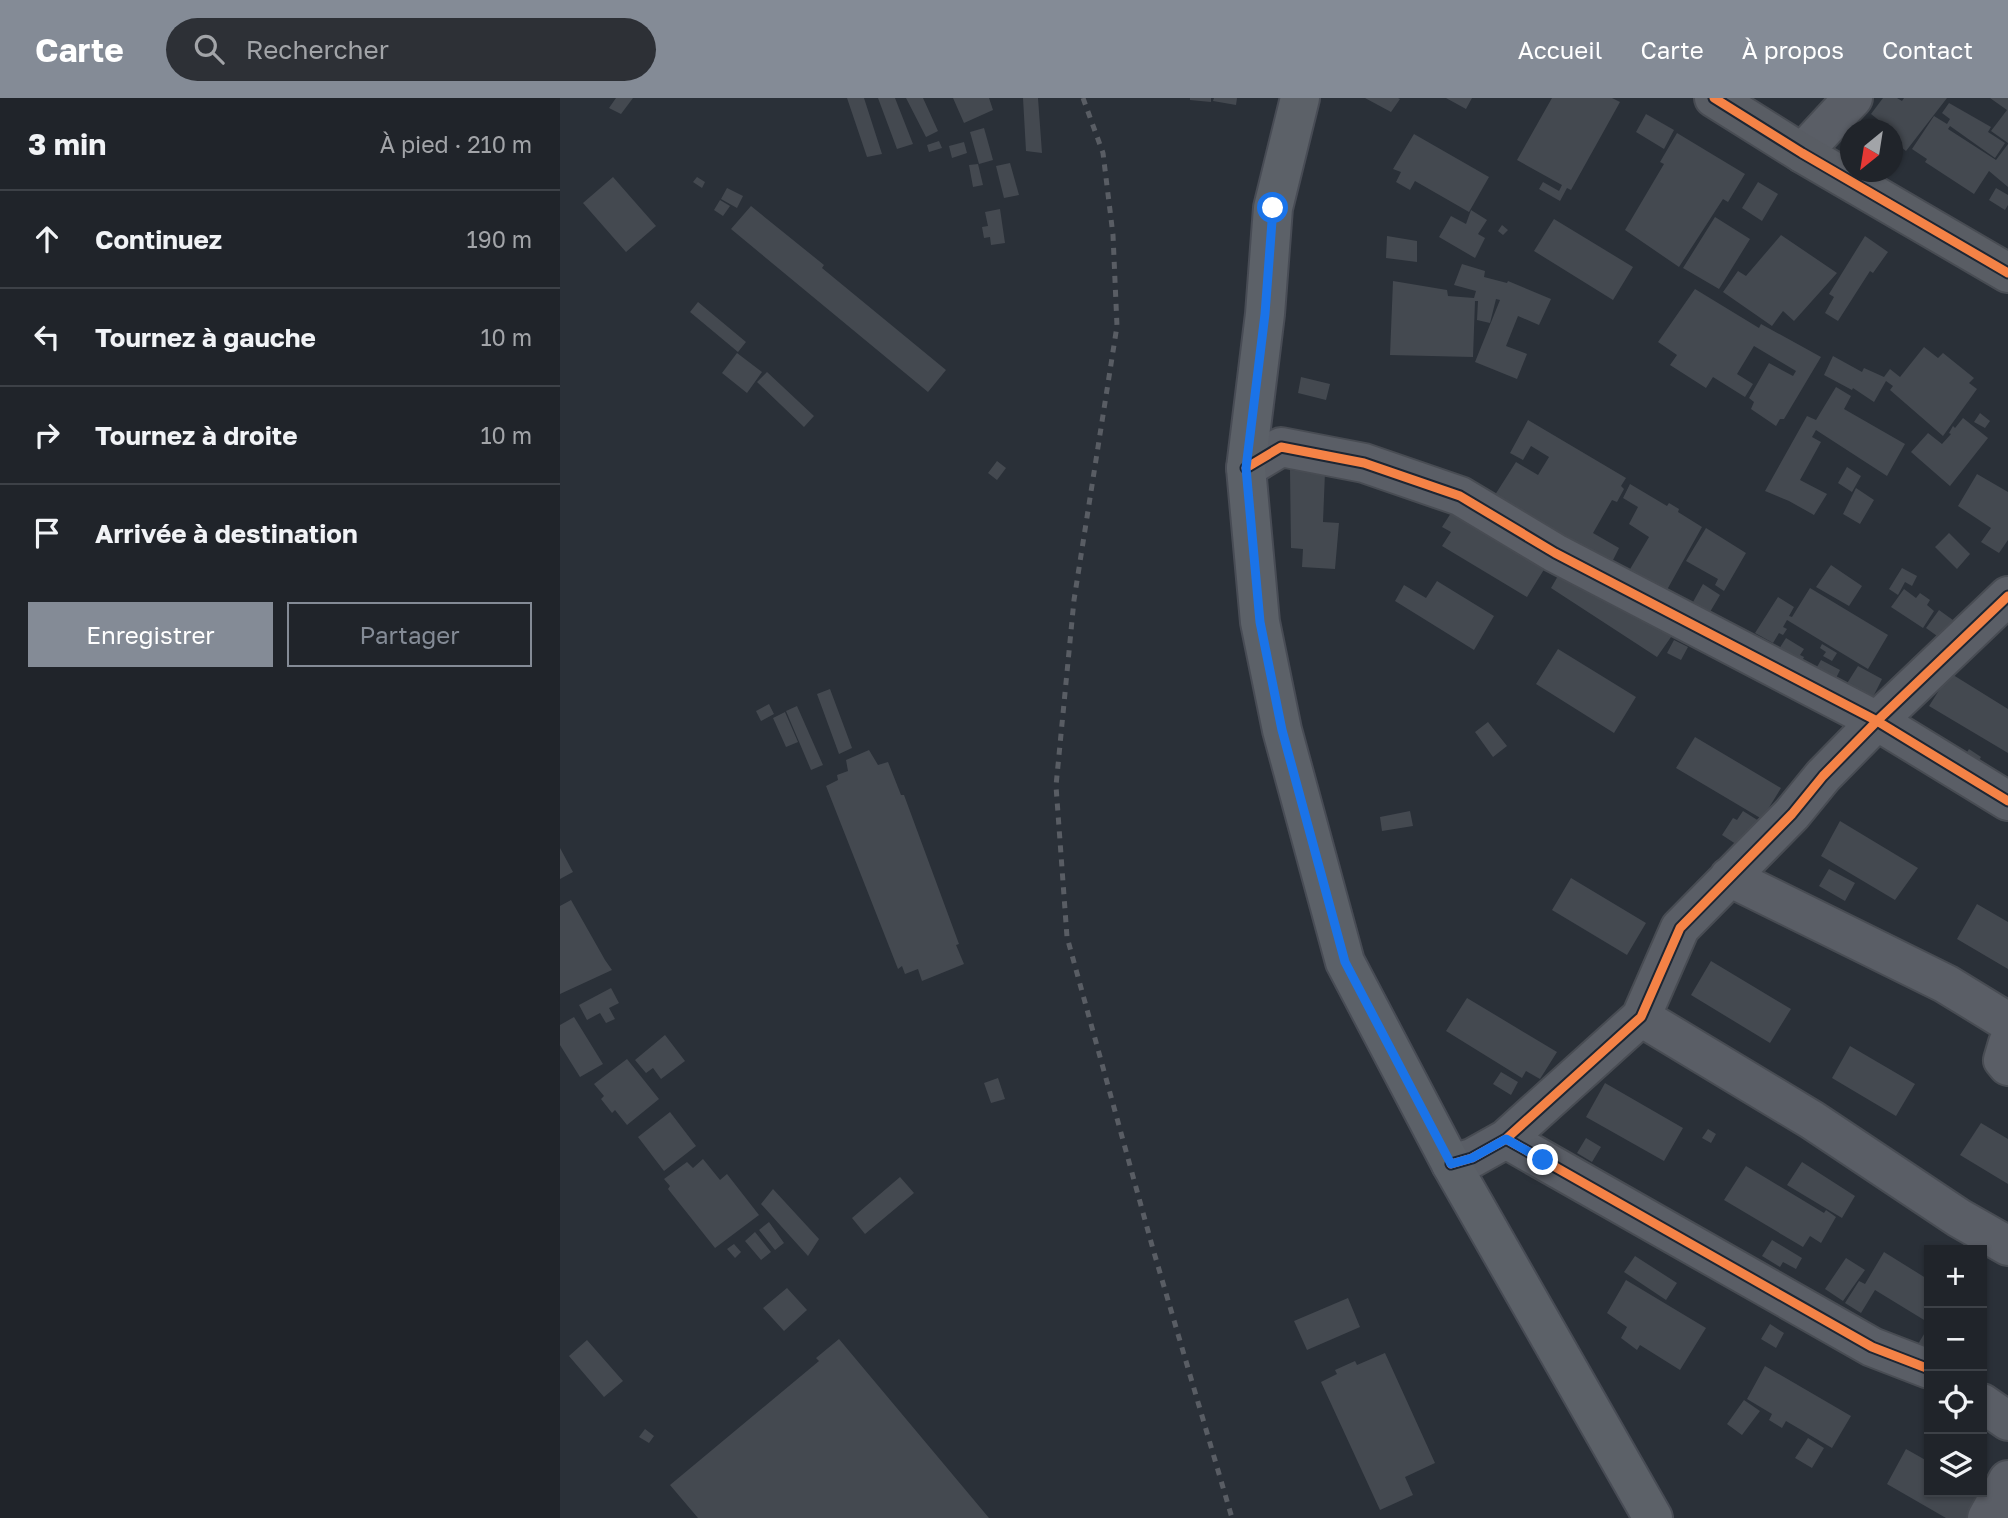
<!DOCTYPE html>
<html lang="fr">
<meta charset="utf-8">
<style>
:root{--surface:#20242a;--page:#2d3036;--text:#f1f3f6;--muted:#a2a4a8;--line:#3d4147;--accent:#848b96}
body{margin:0;font-family:"Golos Text",sans-serif;background:var(--page);color:var(--text)}
.controls{position:absolute;right:21px;bottom:21px;display:grid;overflow:hidden;border-radius:0px;box-shadow:0 2px 5px #0004}
.controls button{width:63px;height:63px;display:grid;place-items:center;padding:0;border:0;border-bottom:2px solid var(--line);background:var(--surface);color:var(--text);font:35px sans-serif}
.compass{position:absolute;left:1280px;top:21px;width:63px;height:63px;border-radius:50%;background:var(--surface);box-shadow:0 2px 5px #0004;rotate:210deg}
.stop{position:absolute;width:21px;height:21px;margin:-16px;border:5px solid #1a73e8;border-radius:50%;background:#fff}
.stop.end{background:#1a73e8;border-color:#fff;box-shadow:0 2px 7px #0008}
.list{margin:0;padding:0;list-style:none}
h2{display:flex;justify-content:space-between;align-items:center;height:91px;margin:0;padding:0 28px;font-size:30px}
h2 small{font-size:23px;font-weight:400;color:var(--muted)}
.list li{display:grid;grid-template-columns:46px 1fr auto;gap:21px;align-items:center;box-sizing:border-box;height:98px;padding:0 28px;border-top:2px solid var(--line)}
.list b{display:block;font-size:26px;white-space:nowrap}
.list em{font-size:23px;font-style:normal;color:var(--muted)}
.actions{display:flex;gap:14px;padding:21px 28px}
.actions a{flex:1;padding:16px 0;border:2px solid var(--accent);border-radius:0px;text-align:center;font-size:24px;color:var(--accent)}
.actions .main{background:var(--accent);color:#fff}
.icon{flex:none;width:38px;height:38px;fill:none;stroke:currentColor;stroke-width:2;stroke-linecap:round;stroke-linejoin:round}
.map{position:relative;flex:none;width:1448px;height:1420px;overflow:hidden}
header{display:flex;align-items:center;gap:42px;box-sizing:border-box;height:98px;padding:0 35px;background:var(--accent);color:#fff}
header strong{font-size:33px}
nav{display:flex;gap:38px;margin-inline-start:auto;font-size:24px}
.search{width:490px;height:63px;background:var(--page);display:flex;align-items:center;gap:18px;box-sizing:border-box;padding:0 24px;border-radius:38px;color:var(--muted);font-size:26px}
main{display:flex}
aside{flex:1;background:var(--surface)}
.map>svg:first-child{display:block}
</style>
<header>
<strong>Carte</strong>
<div class="search"><svg class="icon" aria-label="search" viewBox="0 0 24 24"><circle cx="10" cy="10" r="6"/><path d="M15 15l6 6"/></svg>Rechercher</div>
<nav><a>Accueil</a><a>Carte</a><a>À propos</a><a>Contact</a></nav>
</header>
<main>
<aside>
<h2>3 min<small>À pied · 210 m</small></h2>
<ul class="list">
<li><svg class="icon" aria-label="ahead" viewBox="0 0 24 24"><path d="M12 20V5M6 11l6-6 6 6"/></svg><div><b>Continuez</b></div><em>190 m</em></li>
<li><svg class="icon" aria-label="left" viewBox="0 0 24 24"><path d="M17 20v-9H6M10 6l-5 5 5 5"/></svg><div><b>Tournez à gauche</b></div><em>10 m</em></li>
<li><svg class="icon" aria-label="right" viewBox="0 0 24 24"><path d="M7 20v-9h11M14 6l5 5-5 5"/></svg><div><b>Tournez à droite</b></div><em>10 m</em></li>
<li><svg class="icon" aria-label="arrive" viewBox="0 0 24 24"><path d="M6 21V4h12l-3 4 3 4H6"/></svg><div><b>Arrivée à destination</b></div></li>
</ul>
<div class="actions"><a class="main">Enregistrer</a><a>Partager</a></div>
</aside>
<div class="map">
<svg width="1448" height="1420" viewBox="0 0 1448 1420">
<rect width="100%" height="100%" fill="#2a3038"/>
<path fill="#444950" d="M56,0H73L61,16L49,10Z
M287,0H304L322,56L307,59Z
M318,0H335L353,46L337,51Z
M346,0H363L378,33L366,39Z
M393,0H429L433,12L404,25Z
M463,0H478L482,55L466,53Z
M630,0H651V4L630,2Z
M654,0H677L676,7L653,3Z
M805,0H838L840,1L831,14Z
M886,0H912L906,11Z
M992,0H1052L1060,4L1011,92L1007,90L1000,103L979,91L983,84L999,93L1002,87L957,62Z
M1323,0H1337L1342,3L1344,0H1387L1346,53L1332,42V32H1324L1326,28L1311,16Z
M1430,0H1448V45L1431,33L1447,12Z
M1389,5L1431,29L1428,34L1445,45L1435,60L1390,28L1388,31L1436,62L1448,46V89L1429,73L1414,96L1365,64L1367,61L1352,51L1374,18L1387,26L1390,21L1382,15Z
M1086,16L1114,32L1104,51L1076,34Z
M424,30L433,62L419,66L410,34Z
M1117,35L1185,76L1168,104L1163,101L1119,169L1065,132L1104,66L1100,64Z
M854,36L929,79L909,114L855,83L850,92L836,84L841,74L833,71Z
M379,43L382,50L369,54L367,47Z
M404,44L407,55L392,60L389,48Z
M450,65L459,97L444,100L436,68Z
M418,66L423,87L413,89L409,67Z
M53,79L96,128L66,154L23,105Z
M137,79L145,84L142,90L133,84Z
M1198,84L1218,96L1202,123L1182,110Z
M167,90L183,98L177,110L161,101Z
M1436,90L1448,97V107L1445,112L1429,102Z
M160,102L170,108L163,118L154,112Z
M191,108L264,167L262,170L386,272L368,294L171,131Z
M440,111L445,145L431,147L430,139L424,140L422,129L428,128L425,114Z
M911,112L927,122L918,136L925,140L915,160L879,139L891,118L906,126Z
M1155,119L1190,141L1159,191L1123,170Z
M994,121L1073,169L1053,202L974,153Z
M942,127L948,132L943,137L938,133Z
M1221,137L1277,175L1234,223L1223,213L1212,228L1163,194L1178,173L1186,178Z
M827,138L857,143V164L826,160Z
M1305,138L1328,154L1313,175L1310,173L1278,223L1265,215L1274,199L1269,196Z
M902,166L925,173L924,179L947,185L948,183L991,201L979,227L958,218L946,248L967,256L957,281L915,264L940,202L936,201L930,225L917,222L918,203H915L913,259L830,257L833,183L887,192L888,198L914,200L916,193L894,187Z
M1135,191L1199,230L1201,226L1261,259L1224,321H1220L1216,328L1191,311L1194,304L1189,300L1209,265L1233,278L1236,273L1194,248L1177,276L1193,286L1185,299L1153,279L1146,290L1110,267L1117,257L1098,244Z
M138,204L186,244L178,254L130,214Z
M1364,249L1378,260L1383,255L1414,280L1409,285L1417,291L1383,338L1330,292L1333,288L1326,283L1314,304L1293,290L1292,292L1264,277L1273,258L1302,274L1304,270L1324,279L1330,271L1340,279Z
M177,255L202,274L187,295L162,275Z
M207,274L254,318L244,329L197,284Z
M741,279L770,286L766,302L738,295Z
M1276,289L1291,298L1284,311L1345,346L1327,378L1256,332L1252,339L1261,344L1240,382L1267,396L1254,417L1229,403L1205,393L1247,318L1256,322Z
M1420,315L1430,323L1425,330L1414,324Z
M1403,320L1428,340L1390,388L1351,354L1368,335L1382,346L1391,336L1389,335L1393,328L1395,330Z
M968,322L1066,380L1061,388L1064,391L1057,404L1052,402L1033,435L1059,450L1049,470L933,400L956,364L978,377L989,359L971,348L963,362L950,355Z
M437,363L446,370L437,382L428,375Z
M1287,369L1301,378L1292,394L1278,385Z
M730,372L765,374L763,424L779,425L775,471L742,469L743,451L731,450Z
M1417,376L1448,394V442L1439,455L1421,444L1431,430L1398,408Z
M1070,386L1107,408L1109,405L1119,411L1118,414L1142,429L1103,499L1066,478L1089,439L1069,426L1078,409L1063,400Z
M1296,390L1314,402L1300,426L1283,416Z
M900,401L993,457L967,499L882,448L891,434L882,429Z
M1146,430L1186,455L1164,493L1155,487L1158,481L1126,463Z
M1389,435L1410,456L1397,471L1375,449Z
M1006,464L1116,532L1097,559L991,490Z
M1271,467L1302,488L1289,508L1256,489Z
M1342,470L1357,478L1352,488L1345,484L1338,497L1329,491Z
M877,483L934,518L914,552L835,503L844,487L866,500Z
M1143,486L1160,497L1150,514L1133,504Z
M1250,490L1328,537L1308,571L1227,522L1223,529L1227,531L1223,537L1219,535L1213,545L1195,535L1218,499L1234,509L1229,518L1232,519Z
M1344,491L1356,500L1360,495L1370,502L1367,507L1374,513L1363,530L1331,509Z
M1379,512L1397,525L1384,543L1366,530Z
M1226,540L1244,551L1240,557L1244,559L1241,565L1219,551Z
M1114,542L1128,549L1121,562L1107,555Z
M1262,546L1277,555L1272,563L1263,558L1266,554L1260,550Z
M998,551L1076,599L1054,635L976,586Z
M1261,562L1280,572L1273,586L1253,576Z
M1298,568L1322,581L1312,601L1286,587Z
M1390,575L1448,611V655L1369,608Z
M270,591L292,650L279,656L257,596Z
M209,606L214,616L201,623L196,613Z
M237,608L263,667L251,672L226,613Z
M225,614L238,644L226,649L213,620Z
M928,624L947,648L933,659L915,634Z
M1135,639L1221,690L1202,721L1116,670Z
M1409,651L1421,659L1417,666L1404,659Z
M309,652L318,667L328,664L341,697H344L399,846L396,847L404,866L362,883L358,871L345,876L342,868L338,871L266,688L278,682L277,677L288,673L286,662Z
M850,713L853,728L822,733L820,719Z
M1183,713L1199,723L1182,750L1162,737L1173,720L1177,722Z
M1280,723L1358,770L1335,802L1261,758Z
M0,750L13,774L0,781Z
M1269,771L1295,785L1285,803L1259,788Z
M1011,780L1086,825L1067,857L992,812Z
M11,802L45,862L52,872L0,896V808Z
M1417,806L1448,824V871L1397,841Z
M1151,863L1231,911L1210,945L1131,897Z
M51,890L59,905L49,910L55,921L46,925L40,915L27,922L19,907Z
M907,900L997,954L980,981L966,973L962,980L886,933Z
M14,919L43,966L20,979L0,947V927Z
M105,937L125,963L101,981L93,970L86,975L75,962Z
M1290,948L1355,986L1336,1018L1272,980Z
M67,961L99,1001L67,1027L55,1012L52,1015L41,1001L44,998L34,986Z
M941,974L958,984L951,997L933,986Z
M438,980L445,1001L431,1005L424,985Z
M1045,985L1123,1030L1104,1063L1026,1019Z
M110,1014L136,1048L104,1073L78,1039Z
M1421,1025L1448,1041V1086L1400,1057Z
M1148,1031L1156,1036L1151,1045L1142,1040Z
M1026,1040L1041,1049L1032,1064L1017,1055Z
M143,1061L160,1082L167,1076L199,1117L155,1150L108,1091L110,1088L104,1081L127,1064L133,1070Z
M1242,1064L1295,1098L1282,1120L1227,1087Z
M1186,1068L1264,1115L1266,1112L1276,1119L1261,1145L1250,1138L1243,1149L1164,1102Z
M340,1079L354,1095L305,1136L292,1120Z
M213,1091L259,1141L248,1158L201,1106Z
M209,1124L224,1145L215,1152L199,1132Z
M195,1134L211,1154L201,1162L185,1143Z
M1212,1142L1242,1160L1236,1171L1223,1164L1220,1169L1202,1158Z
M174,1146L181,1154L175,1160L167,1151Z
M1324,1154L1369,1182V1225L1315,1192L1301,1215L1285,1205L1299,1183L1305,1186Z
M1075,1158L1117,1185L1106,1202L1064,1174Z
M1286,1160L1305,1172L1283,1203L1265,1191Z
M1066,1182L1146,1230L1120,1272L1080,1247L1077,1252L1061,1240L1067,1229L1047,1215Z
M227,1190L247,1212L224,1233L203,1210Z
M788,1200L800,1229L747,1252L734,1223Z
M1210,1226L1224,1235L1216,1250L1201,1241Z
M1369,1228V1260L1355,1251Z
M279,1241L429,1420H138L110,1387L259,1263L256,1260Z
M27,1242L63,1283L44,1299L9,1258Z
M825,1255L875,1365L845,1379L853,1397L820,1412L761,1284L777,1276L775,1272L795,1263L797,1267Z
M1205,1268L1291,1318L1272,1350L1226,1323L1222,1330L1209,1322L1212,1316L1187,1301Z
M1184,1302L1200,1313L1182,1337L1167,1326Z
M85,1331L94,1338L89,1345L79,1339Z
M1248,1340L1264,1350L1252,1370L1235,1360Z
M1346,1351L1369,1364V1394H1421L1414,1420H1386L1327,1386Z"/>
<g fill="none" stroke-linecap="round" stroke-linejoin="round">
<defs>
<path id="street" d="M1242,55L1293,0
M686,370L721,349L804,365L900,398L995,455L1317,623L1448,703
M1169,779L1386,886L1448,924
M1081,919L1252,1022L1399,1120L1448,1148
M1448,945L1443,962L1448,968
M946,1041L1312,1249L1369,1271
M891,1066L912,1060L946,1041L1081,919L1120,830L1232,716L1263,678L1317,623L1448,498
M1422,1305L1448,1323
M1427,1420L1448,1382"/>
<path id="secondary" d="M1154,0L1242,55L1448,175"/>
<path id="primary" d="M740,0L713,110L705,216L686,370L700,524L722,632L785,864L891,1066L1093,1420"/>
</defs>
<use href="#street" stroke="#484c53" stroke-width="42"/>
<use href="#secondary" stroke="#484c53" stroke-width="42"/>
<use href="#primary" stroke="#484c55" stroke-width="42"/>
<use href="#street" stroke="#5a5e66" stroke-width="38"/>
<use href="#secondary" stroke="#595d64" stroke-width="38"/>
<use href="#primary" stroke="#5c6168" stroke-width="38"/>
<path stroke="#595d64" stroke-width="5" stroke-dasharray="7 7" stroke-linecap="butt" d="M523,0L543,55L553,137L557,228L514,502L496,688L507,839L593,1151L672,1420"/>
<defs>
<path id="cycleway" d="M1154,0L1242,55L1448,175
M686,370L721,349L804,365L900,398L995,455L1317,623L1448,703
M946,1041L1312,1249L1369,1271
M891,1066L912,1060L946,1041L1081,919L1120,830L1232,716L1263,678L1317,623L1448,498"/>
</defs>
<use href="#cycleway" stroke="#1d2633" stroke-width="13"/>
<use href="#cycleway" stroke="#f48246" stroke-width="9"/>
</g>
<g fill="none" stroke-linecap="round" stroke-linejoin="round">
<path stroke="#1a73e8" stroke-width="9" d="M713,110L705,216L686,370L700,524L722,632L785,864L891,1066L912,1060L946,1041L983,1062"/>
</g>
</svg>
<div class="controls">
<button>+</button>
<button>−</button>
<button><svg class="icon" aria-label="locate" viewBox="0 0 24 24"><circle cx="12" cy="12" r="6"/><path d="M12 2v4M12 18v4M2 12h4M18 12h4"/></svg></button>
<button><svg class="icon" aria-label="layers" viewBox="0 0 24 24"><path d="M12 4l9 5-9 5-9-5zM3 14l9 5 9-5"/></svg></button>
</div>
<svg class="compass" viewBox="-18 -18 36 36"><path d="M0-13l5 13h-10z" fill="#e53935"/><path d="M0 13l5-13h-10z" fill="#a2a4a8"/></svg>
<div class="stop" style="left:713px;top:110px"></div>
<div class="stop end" style="left:983px;top:1062px"></div>
</div>
</main>
